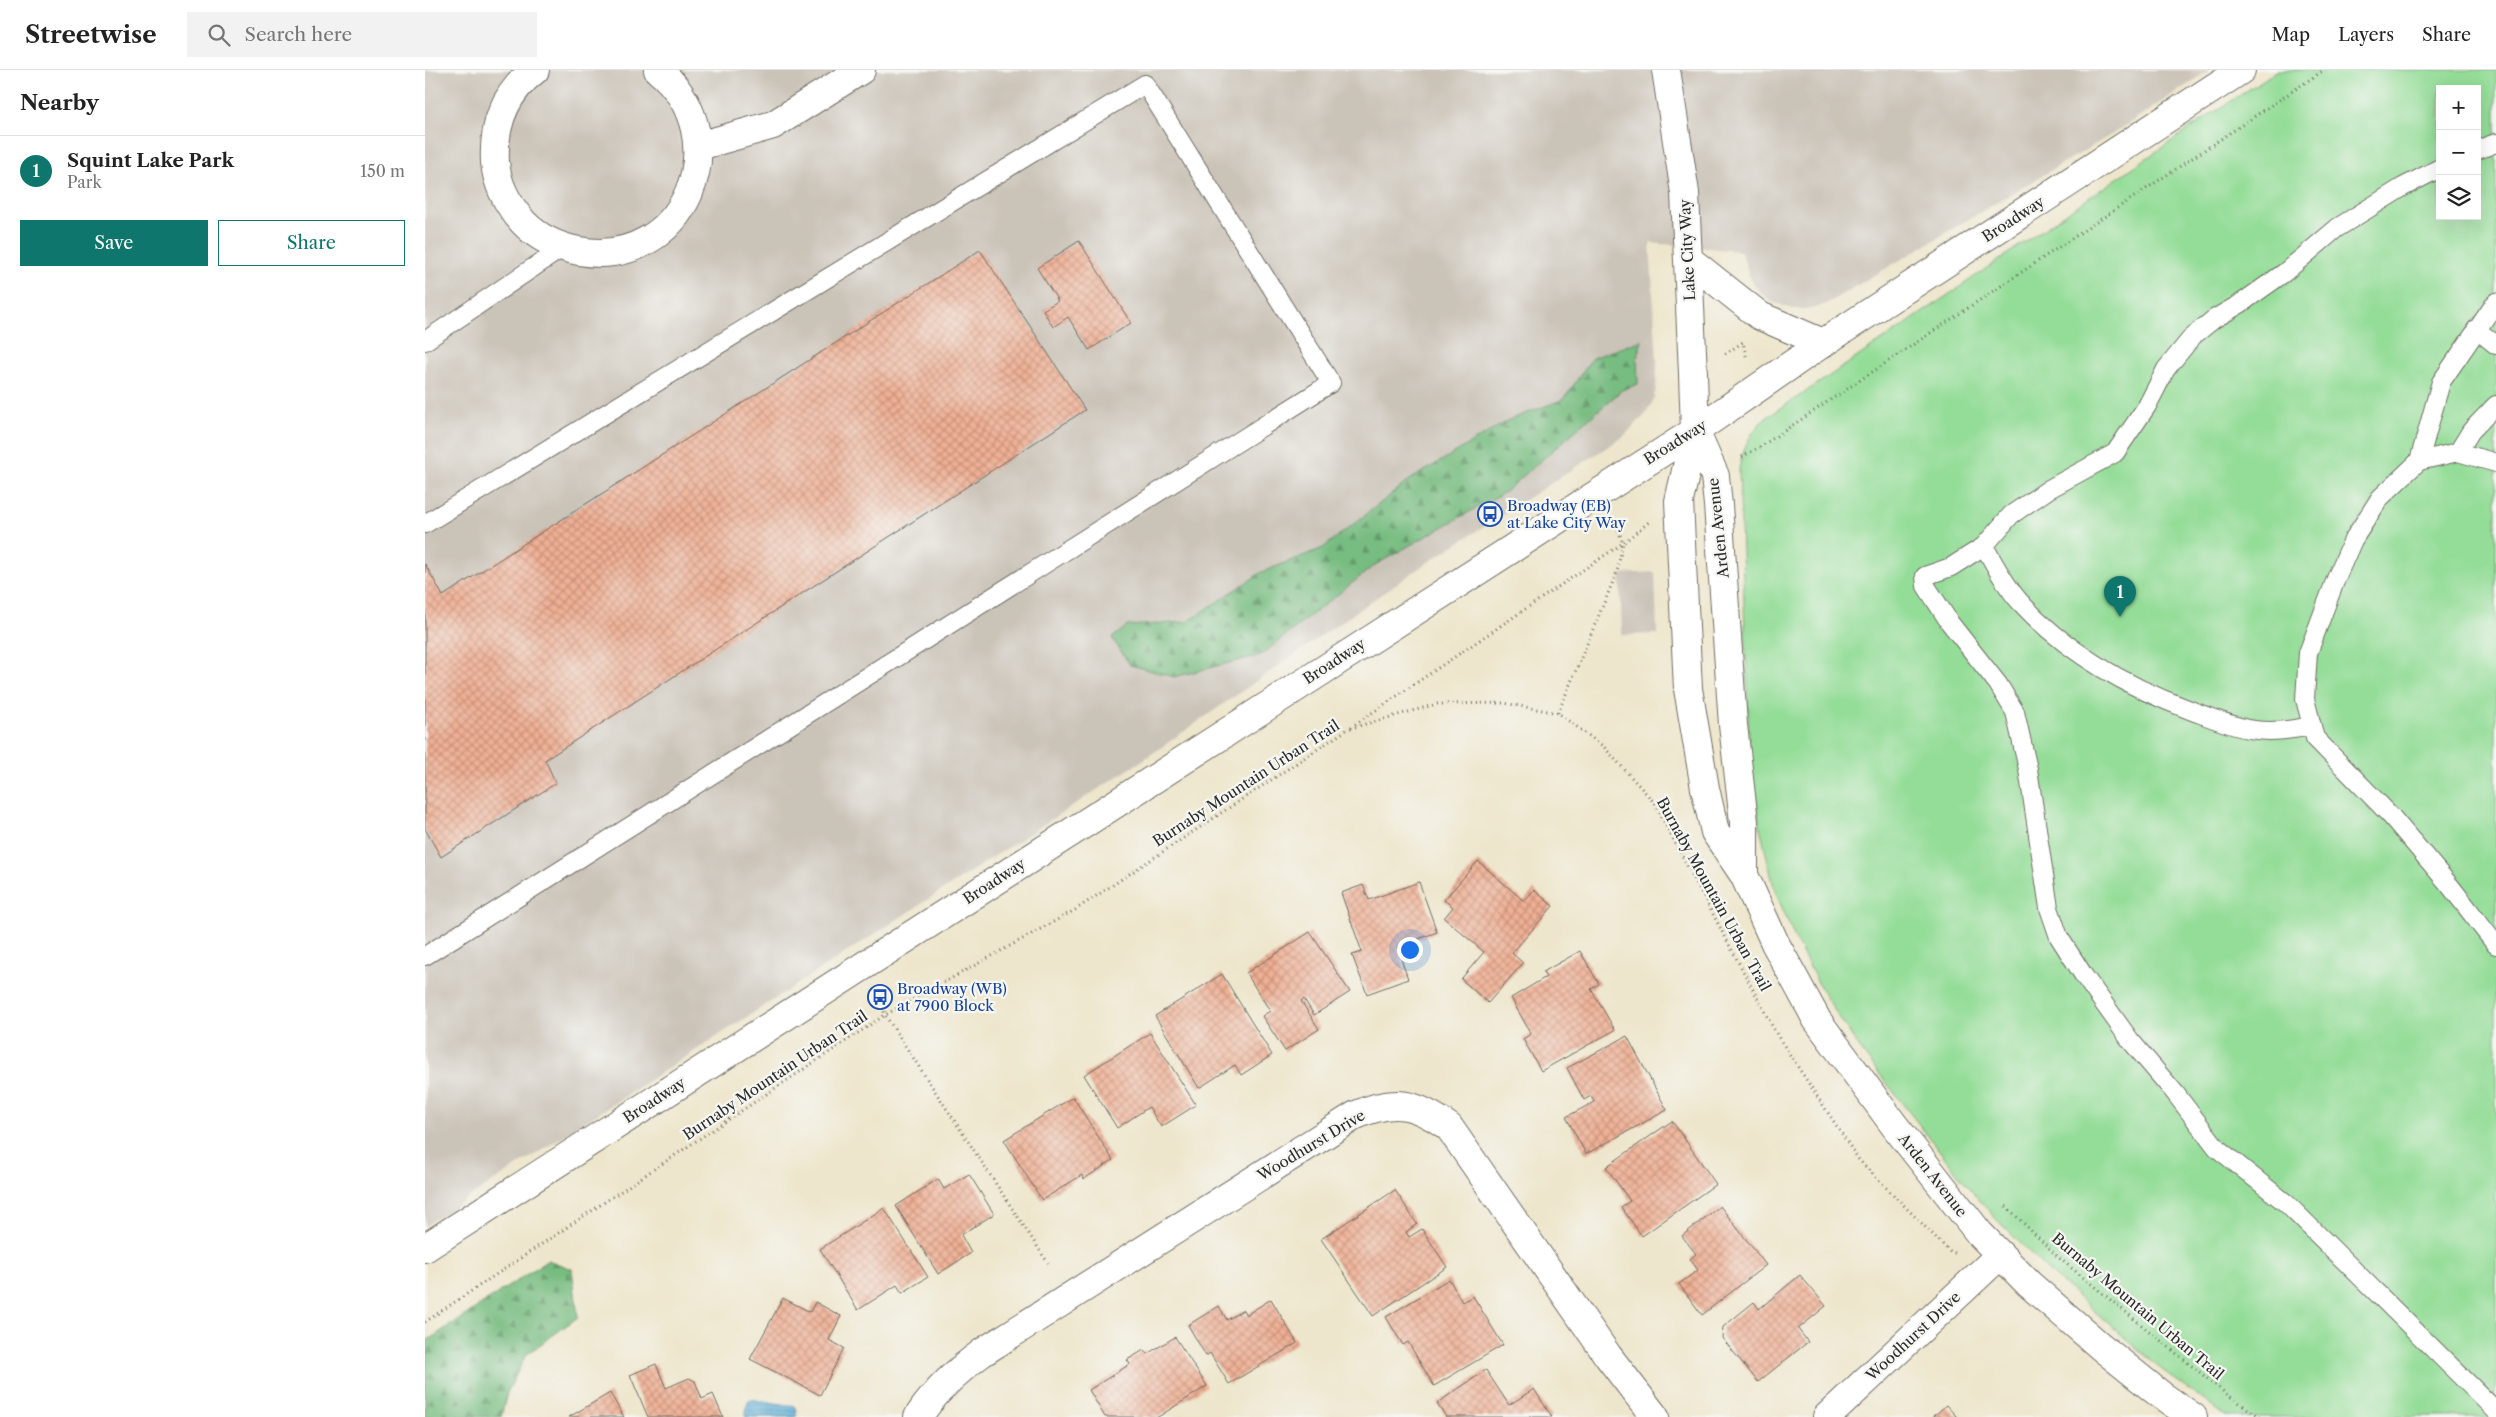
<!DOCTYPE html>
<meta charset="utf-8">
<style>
:root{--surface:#fff;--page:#f2f2f2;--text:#222;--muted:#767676;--line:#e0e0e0;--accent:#0f766e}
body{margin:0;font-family:"Libre Caslon Text",serif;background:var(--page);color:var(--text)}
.controls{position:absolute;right:15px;top:15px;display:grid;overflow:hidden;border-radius:0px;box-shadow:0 5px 20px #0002}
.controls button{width:45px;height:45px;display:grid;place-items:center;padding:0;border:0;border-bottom:1px solid var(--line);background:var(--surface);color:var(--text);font:25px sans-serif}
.you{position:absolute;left:984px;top:879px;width:18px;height:18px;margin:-12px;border:4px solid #fff;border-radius:50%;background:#1a73e8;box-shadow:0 0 0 8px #1a73e833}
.badge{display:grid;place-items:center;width:32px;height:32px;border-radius:50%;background:var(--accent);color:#fff;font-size:16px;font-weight:700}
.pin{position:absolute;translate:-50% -41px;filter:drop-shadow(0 1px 2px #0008)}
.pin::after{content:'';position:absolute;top:26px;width:18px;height:15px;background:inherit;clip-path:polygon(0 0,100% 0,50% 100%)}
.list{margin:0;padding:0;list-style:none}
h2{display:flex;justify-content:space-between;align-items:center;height:65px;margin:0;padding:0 20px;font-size:21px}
h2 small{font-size:16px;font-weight:400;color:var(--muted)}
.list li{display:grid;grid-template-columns:32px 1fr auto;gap:15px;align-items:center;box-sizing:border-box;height:70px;padding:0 20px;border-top:1px solid var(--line)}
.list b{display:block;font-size:19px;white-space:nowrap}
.list p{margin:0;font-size:16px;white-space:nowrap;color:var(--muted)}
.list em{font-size:16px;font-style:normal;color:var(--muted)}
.actions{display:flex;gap:10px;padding:15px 20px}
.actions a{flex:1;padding:11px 0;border:1px solid var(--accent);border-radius:0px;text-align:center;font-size:18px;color:var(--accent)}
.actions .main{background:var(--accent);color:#fff}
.icon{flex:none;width:28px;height:28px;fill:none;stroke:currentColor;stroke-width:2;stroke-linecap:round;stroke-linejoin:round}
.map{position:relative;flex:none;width:2071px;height:1347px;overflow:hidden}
header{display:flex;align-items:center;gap:30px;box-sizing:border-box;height:70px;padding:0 25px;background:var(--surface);border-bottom:1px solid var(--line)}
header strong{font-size:24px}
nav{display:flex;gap:28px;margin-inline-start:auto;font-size:18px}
.search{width:350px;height:45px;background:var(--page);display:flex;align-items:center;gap:12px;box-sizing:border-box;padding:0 18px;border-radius:0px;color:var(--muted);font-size:19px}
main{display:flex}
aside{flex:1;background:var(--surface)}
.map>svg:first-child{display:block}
</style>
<header>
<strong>Streetwise</strong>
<div class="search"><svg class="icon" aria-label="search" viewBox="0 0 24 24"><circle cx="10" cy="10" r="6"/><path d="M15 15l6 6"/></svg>Search here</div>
<nav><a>Map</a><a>Layers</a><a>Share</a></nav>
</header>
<main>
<aside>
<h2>Nearby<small></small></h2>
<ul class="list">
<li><span class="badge">1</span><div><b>Squint Lake Park</b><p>Park</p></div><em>150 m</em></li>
</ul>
<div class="actions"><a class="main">Save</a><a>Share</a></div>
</aside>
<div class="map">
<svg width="2071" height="1347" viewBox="0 0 2071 1347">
<defs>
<pattern id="forest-firs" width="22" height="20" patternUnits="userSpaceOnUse" patternTransform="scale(1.25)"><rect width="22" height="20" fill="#77bc80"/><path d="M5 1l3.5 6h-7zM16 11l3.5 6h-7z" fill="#629969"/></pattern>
<pattern id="water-rules" width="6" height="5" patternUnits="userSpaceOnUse" patternTransform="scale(1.25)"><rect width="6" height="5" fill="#5dadd7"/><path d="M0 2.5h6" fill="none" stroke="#4d8daf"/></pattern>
<pattern id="building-cross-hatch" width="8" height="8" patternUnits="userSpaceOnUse" patternTransform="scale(1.25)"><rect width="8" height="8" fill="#f0b094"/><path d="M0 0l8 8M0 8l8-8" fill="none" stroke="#c38f79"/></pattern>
</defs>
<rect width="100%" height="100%" fill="#f6f6f2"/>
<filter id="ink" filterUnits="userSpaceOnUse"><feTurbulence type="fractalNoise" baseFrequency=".02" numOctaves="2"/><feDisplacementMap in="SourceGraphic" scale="10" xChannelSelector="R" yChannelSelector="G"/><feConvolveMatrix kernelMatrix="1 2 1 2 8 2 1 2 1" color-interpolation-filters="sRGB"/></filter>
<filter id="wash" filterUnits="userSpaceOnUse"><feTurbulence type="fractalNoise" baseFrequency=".0096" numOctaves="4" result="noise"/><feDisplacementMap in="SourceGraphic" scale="20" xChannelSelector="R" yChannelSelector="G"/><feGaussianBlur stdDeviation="1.12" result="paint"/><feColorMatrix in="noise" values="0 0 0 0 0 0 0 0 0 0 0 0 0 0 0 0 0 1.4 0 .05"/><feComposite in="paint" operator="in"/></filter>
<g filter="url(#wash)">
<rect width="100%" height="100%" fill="#eee6cc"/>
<path fill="#cac3b8" d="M0,0H1785L1689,63L1401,234L1388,239H1368L1347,232L1337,224L1326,211L1316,181L1225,173L1232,291L1231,318L1228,331L1220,345L1198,367L994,498L718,690L0,1156Z
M1230,502L1232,564L1197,565L1195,504Z"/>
<path fill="url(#forest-firs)" stroke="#517456" d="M1217,270L1212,289L1213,314L1197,320L1080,422L950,495L836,585L749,607L705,595L687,568L702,556L762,552L837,502L898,478L986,409L1084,350L1139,329L1167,288Z
M123,1190L147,1199L153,1247L101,1285L82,1323L76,1347H0V1272Z"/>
<path fill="#94dd98" stroke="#608462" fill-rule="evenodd" d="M1853,0H2071V1347H1802L1737,1300L1620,1198L1570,1148L1539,1112L1438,983L1400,926L1372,873L1350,821L1336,763L1325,695L1314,400C1317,380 1324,365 1338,350C1512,236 1679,114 1853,0ZM2015,19H2052V146H2015Z"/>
<path fill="url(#water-rules)" stroke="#446c81" d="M325,1329L370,1336L372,1340L371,1347H320L323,1331Z"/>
<g id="blocks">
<path fill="url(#building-cross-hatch)" d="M654,171L706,253L664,280L643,247L628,257L618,240L633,231L612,198Z
M555,180L660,340L120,690L131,713L16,787L0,759V494L18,526Z
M1053,791L1099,831L1109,820L1128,836L1087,883L1098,893L1063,933L1036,909L1059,882L1019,848L1028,837L1019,830Z
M994,812L1012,862L972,877L983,909L942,924L927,885L937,882L916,823L938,815L944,830Z
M885,862L925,922L889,945L879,929L876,931L894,959L860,981L837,946L845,941L821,903Z
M1155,881L1174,914L1166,919L1190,960L1116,1001L1098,969L1106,964L1086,928L1121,907L1118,902Z
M797,904L847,985L816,1005L810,995L774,1018L730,946Z
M725,963L771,1035L736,1057L724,1037L692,1058L659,1005Z
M1202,966L1242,1040L1161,1084L1141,1047L1169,1032L1166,1026L1159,1030L1142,998Z
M648,1027L688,1090L659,1109L657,1105L617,1130L579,1070Z
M1247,1051L1291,1114L1217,1166L1196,1137L1205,1131L1181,1097Z
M544,1104L569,1144L536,1165L546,1183L513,1204L471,1136L513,1109L519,1119Z
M970,1120L992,1154L981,1162L984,1167L997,1159L1022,1197L948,1246L896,1169Z
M1295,1136L1341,1195L1277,1245L1254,1214L1273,1200L1265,1189L1271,1184L1257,1166Z
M459,1138L503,1207L477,1223L472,1215L433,1240L395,1179Z
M1375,1205L1401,1236L1373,1259L1383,1272L1333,1312L1297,1268L1298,1257L1329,1232L1334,1239Z
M1024,1209L1037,1232L1048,1226L1078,1275L1009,1316L983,1272L978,1275L961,1247Z
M358,1228L385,1242L390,1232L416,1246L404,1270L419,1278L395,1325L325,1289Z
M846,1229L872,1273L804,1314L785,1283L781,1286L763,1255L794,1236L802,1250L818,1240L821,1245Z
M750,1267L782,1316L733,1347H680L664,1320L705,1294L702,1290L719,1280L722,1284Z
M231,1294L241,1318L264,1308L270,1311L277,1329L288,1324L298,1347H223L205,1305Z
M1061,1300L1084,1335L1109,1319L1127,1347H1021L1012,1333Z
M185,1323L199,1347H144Z
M1521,1335L1532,1347H1508Z"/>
</g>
</g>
<g filter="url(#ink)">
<use href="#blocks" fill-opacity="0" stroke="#6f6c63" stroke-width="1"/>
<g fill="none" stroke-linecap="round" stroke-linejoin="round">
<defs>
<path id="service" d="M2052,80L2071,73
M2051,259L2071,275
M0,271L137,178
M2033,382L2046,361L2071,335
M1994,391L2016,312L2071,232
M2071,393L2033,382L1994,391L1955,428L1928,470L1912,506L1883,583L1880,629L1890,668L1966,746L2026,817L2071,875
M0,454L720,14L906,313L0,886
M1559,476L1526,497L1500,506L1501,516L1525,553L1573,614L1590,642L1603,699L1624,838L1634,867L1659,906L1705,970L1750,1023L1792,1078L1862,1134L2071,1341
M1887,656C1866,660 1845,663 1823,659C1803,655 1784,647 1765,640C1703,617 1642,583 1596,533C1581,517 1570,495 1559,476L1586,445L1624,419L1690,383L1722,336L1741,299L1768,266L1789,249L1815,234L1859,203L1912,158L1978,117L2015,98"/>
<path id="minor" d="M110,0C80,23 68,55 70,92C72,116 83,135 98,152C113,168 133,177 154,181C259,200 315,68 233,0
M274,76L348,55L436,0
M493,1347C511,1320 532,1301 558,1282L931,1045C970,1028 990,1033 1024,1057L1183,1286L1230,1347
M1402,1347L1575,1185"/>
<path id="tertiary" d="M1241,0L1260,123L1268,304L1270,361L1254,431L1263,619L1280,718L1290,762L1319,805L1350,873L1392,950L1469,1055L1554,1163L1604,1214L1675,1276L1736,1325L1768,1347
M1263,189L1335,246L1398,273
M1270,361L1290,406L1293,435L1308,655L1319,752V805
M0,1178L1270,361L1398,273L1816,0"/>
</defs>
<use href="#service" stroke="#6f6c63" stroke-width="20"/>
<use href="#minor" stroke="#6f6c63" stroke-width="30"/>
<use href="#tertiary" stroke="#6f6c63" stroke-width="30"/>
<path stroke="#6f6c63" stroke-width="3" stroke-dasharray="1 4" stroke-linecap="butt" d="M1300,284L1318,272L1321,286
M1317,387L1338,375L1899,0
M1133,643L1192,502L1198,473L1192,457
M926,657L1198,473L1224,452
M455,927L460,945L623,1193
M1581,1136L1633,1187L1800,1323L1835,1347
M0,1252L460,945L650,840L923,659L1012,634L1079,633L1133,643L1179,677L1228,731L1352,965L1434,1090L1526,1183H1530"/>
<use href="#service" stroke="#fff" stroke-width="18"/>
<use href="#minor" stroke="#fff" stroke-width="28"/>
<use href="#tertiary" stroke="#fff" stroke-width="28"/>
</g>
</g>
<defs>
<symbol id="bus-ring" viewBox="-11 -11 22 22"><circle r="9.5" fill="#f6f6f2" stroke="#1a4fb4" stroke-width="1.5"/><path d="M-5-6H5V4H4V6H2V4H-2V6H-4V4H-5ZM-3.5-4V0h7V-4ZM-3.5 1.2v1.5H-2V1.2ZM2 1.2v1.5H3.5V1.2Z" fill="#1a4fb4"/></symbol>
</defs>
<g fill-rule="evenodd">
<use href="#bus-ring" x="1051" y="430" width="28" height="28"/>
<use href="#bus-ring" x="441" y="913" width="28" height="28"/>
</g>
<g text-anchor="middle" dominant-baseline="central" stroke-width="4.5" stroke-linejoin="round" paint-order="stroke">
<g font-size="15" fill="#2b2b2b" stroke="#f6f6f2">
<text transform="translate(1588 149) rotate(-33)">Broadway</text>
<text transform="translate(1262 180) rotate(-93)">Lake City Way</text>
<text transform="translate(1250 372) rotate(-32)">Broadway</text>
<text transform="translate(1293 458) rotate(-96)">Arden Avenue</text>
<text transform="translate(909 591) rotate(-33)">Broadway</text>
<text transform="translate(821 713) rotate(-33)">Burnaby Mountain Urban Trail</text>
<text transform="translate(569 811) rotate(-33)">Broadway</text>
<text transform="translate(1289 824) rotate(61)">Burnaby Mountain Urban Trail</text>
<text transform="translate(350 1005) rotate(-34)">Burnaby Mountain Urban Trail</text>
<text transform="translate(229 1030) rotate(-33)">Broadway</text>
<text transform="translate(886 1075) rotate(-31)">Woodhurst Drive</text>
<text transform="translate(1508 1105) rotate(52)">Arden Avenue</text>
<text transform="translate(1713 1236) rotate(40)">Burnaby Mountain Urban Trail</text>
<text transform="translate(1488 1266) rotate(-43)">Woodhurst Drive</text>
</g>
<g font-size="15" fill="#164399" stroke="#f6f6f2" text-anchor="start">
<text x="1082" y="435">Broadway (EB)<tspan x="1082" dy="17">at Lake City Way</tspan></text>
<text x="472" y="918">Broadway (WB)<tspan x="472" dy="17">at 7900 Block</tspan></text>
</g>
</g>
</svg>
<div class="controls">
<button>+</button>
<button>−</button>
<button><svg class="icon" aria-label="layers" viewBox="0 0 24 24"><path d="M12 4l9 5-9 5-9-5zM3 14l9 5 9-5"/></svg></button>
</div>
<div class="you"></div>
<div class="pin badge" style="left:1695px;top:547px">1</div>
</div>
</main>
